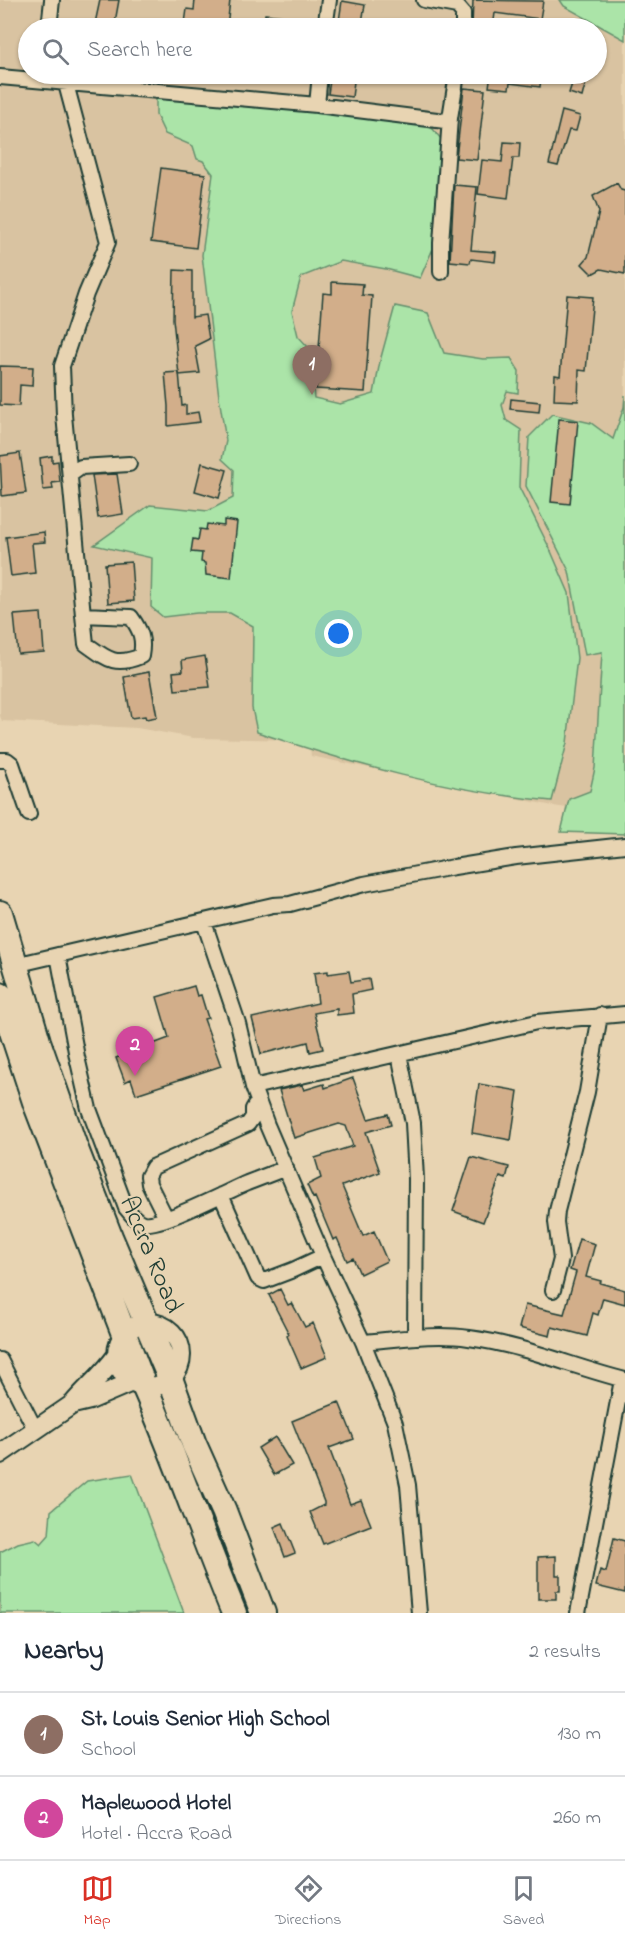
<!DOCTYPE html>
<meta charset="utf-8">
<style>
:root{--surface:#fff;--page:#f2f2f3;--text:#1f2937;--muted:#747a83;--line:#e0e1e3;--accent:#d93025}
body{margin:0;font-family:"Indie Flower",sans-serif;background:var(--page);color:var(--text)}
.you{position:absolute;left:339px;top:634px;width:21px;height:21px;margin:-15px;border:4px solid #fff;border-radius:50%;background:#1a73e8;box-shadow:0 0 0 9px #1a73e833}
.badge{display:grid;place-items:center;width:39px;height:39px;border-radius:50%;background:var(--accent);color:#fff;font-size:20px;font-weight:700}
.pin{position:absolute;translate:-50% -50px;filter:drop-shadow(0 2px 3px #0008)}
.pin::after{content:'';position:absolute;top:32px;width:21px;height:18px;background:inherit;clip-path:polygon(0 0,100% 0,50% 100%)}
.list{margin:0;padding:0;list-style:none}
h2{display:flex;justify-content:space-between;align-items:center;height:78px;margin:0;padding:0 24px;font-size:26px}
h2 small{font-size:20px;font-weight:400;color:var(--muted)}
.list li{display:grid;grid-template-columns:39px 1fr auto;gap:18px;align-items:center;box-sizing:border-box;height:84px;padding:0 24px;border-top:2px solid var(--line)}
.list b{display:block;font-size:22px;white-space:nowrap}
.list p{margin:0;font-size:20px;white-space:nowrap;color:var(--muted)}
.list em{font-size:20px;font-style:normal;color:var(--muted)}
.icon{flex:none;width:33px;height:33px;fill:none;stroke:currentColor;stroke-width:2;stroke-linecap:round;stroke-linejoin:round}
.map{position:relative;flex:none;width:625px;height:1613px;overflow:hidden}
.search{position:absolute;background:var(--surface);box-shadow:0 2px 4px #0004;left:18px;right:18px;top:18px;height:66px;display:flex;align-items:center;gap:15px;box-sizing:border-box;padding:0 21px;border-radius:33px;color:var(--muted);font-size:22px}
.sheet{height:246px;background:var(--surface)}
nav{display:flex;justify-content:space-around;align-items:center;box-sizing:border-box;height:84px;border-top:2px solid var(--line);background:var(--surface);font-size:16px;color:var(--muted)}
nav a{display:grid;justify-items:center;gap:3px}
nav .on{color:var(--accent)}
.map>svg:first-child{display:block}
</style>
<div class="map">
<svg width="625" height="1613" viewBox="0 0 625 1613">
<rect width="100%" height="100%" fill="#e8d4b2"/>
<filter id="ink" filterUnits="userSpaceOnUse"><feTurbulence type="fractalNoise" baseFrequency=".0167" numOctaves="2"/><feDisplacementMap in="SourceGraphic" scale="12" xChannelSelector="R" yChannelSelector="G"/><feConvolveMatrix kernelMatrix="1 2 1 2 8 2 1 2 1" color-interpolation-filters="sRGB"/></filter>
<g filter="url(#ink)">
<path fill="#d9c3a1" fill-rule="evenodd" d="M0,0H625V816L553,806L311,756L309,740L194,738L137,728L2,721L0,716ZM28,28H596V74H28Z"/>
<path fill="#abe4a8" stroke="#65906e" stroke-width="1.5" d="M560,0H625V40L564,6Z
M168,97L248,103L422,122L433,129L441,139L439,235L420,278L386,269L341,261L301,277L292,311L298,336L309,348L314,398L340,404L374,394L380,361L395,306L428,313L444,353L483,359L511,358L519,371L518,393L507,391L502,405L506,420L521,430L519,487L550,549L569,593L577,658L567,743L552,801C450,792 353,764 257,732L252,708L253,626L230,613H197L163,617L151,607L152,558L94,545L150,505L208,511L233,498L234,470L222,459L226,441L219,397L202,255L213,174L203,161L197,159L193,146L165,134L156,115V98Z
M625,395V834L561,832L569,799L590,791L595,768L602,652L585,655L569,571L526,486L529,437L552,414L591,423L613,439L624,407Z
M132,1474L184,1613H0V1552L18,1543L35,1539L41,1544L49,1535L51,1511L87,1481Z"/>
<path fill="#d2ae8a" stroke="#1f3d34" stroke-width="1.5" d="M100,0H119L114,28H94Z
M195,0H230L227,28H193V24L185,23L187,9L194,10Z
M473,0L543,1L540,19L495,13L493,28H472Z
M342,1L365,5L361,28H338Z
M265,14L284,16L283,28H263Z
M331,74H355L352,97L328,94Z
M487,74H511L541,77L540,87L510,83L509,89L489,87L490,80H486Z
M575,74H588L582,97L569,93Z
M464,88L485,90L477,160L456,158Z
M562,111L580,116L576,131L569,130L558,166L549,164Z
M504,142L520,143L519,158H513L508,198L478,194L482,160L502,162Z
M161,168L205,174L196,248L151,242Z
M617,183L621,190L625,191V274L601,269L592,274L582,264L588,257L599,212L593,196Z
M454,185L477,187L471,250L496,252L495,262L471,259L470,263L450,261Z
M174,270L192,271V317L205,315L209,339L195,346L200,373L179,375L173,319Z
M332,282L363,284L362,295L372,296L365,392L316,389L323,293L332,294Z
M567,295L593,297L586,371L579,370L578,401L554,400L555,375L560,376Z
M0,366L33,367L32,386L20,385L19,406L0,405Z
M179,372L182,406L186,405V414L198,412L200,422L168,426V406L165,373Z
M511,399L540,402L539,412L510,409Z
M559,419L578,421L570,504L551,502Z
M20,453L26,493L2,496L0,456Z
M52,456V462L58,461L60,482L52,483L53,489L43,490L40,458Z
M202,463L227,470L219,498L195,491Z
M117,474L123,514L98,518L92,475Z
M224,520L237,522L231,578L206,575L205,563L201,562L202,553L191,552L193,539L198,540L200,529L206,530L207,524L224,526Z
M44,532L45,542L32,543L35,573L11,576L6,537Z
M131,562L134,601L108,603L105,564Z
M41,613L44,652L18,654L14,615Z
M205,656L210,687L175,690L173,672L183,671L182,660Z
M149,672L157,717L146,719L145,716L131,718L124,677Z
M328,971V974L349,971L351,982L369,979L371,990L352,994L354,1013L337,1015V1009L314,1013L323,1049L310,1052L308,1042L261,1054L252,1018L318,1003L314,973Z
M194,986L197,996L201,995L208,1018L204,1019L221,1066L136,1094L131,1079L125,1082L116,1058L169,1038L157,997Z
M353,1078L368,1119L388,1114L391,1125L366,1132L380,1172L342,1186L363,1236L374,1231L387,1261L360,1274L353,1258L347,1261L337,1238L333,1240L315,1197L313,1198L307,1185L321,1178L315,1158L353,1146L346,1126L339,1124L294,1138L279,1090L302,1085L304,1090L324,1084L325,1088Z
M479,1084L518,1091L511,1140L472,1133Z
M471,1157L509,1167L506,1179L500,1177L483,1222L453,1211Z
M579,1239L595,1244L586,1277L601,1281L600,1283L625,1290V1304L603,1298L598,1315L593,1313L587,1336L552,1327L550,1336L519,1328L525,1305L564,1314L576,1272L570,1270Z
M280,1289L288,1305L292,1303L305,1327L313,1323L327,1357L301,1368L287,1336L289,1334L269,1295Z
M339,1402L354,1439L329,1448L350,1504L361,1500L371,1525L323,1544L310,1512L324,1505V1502L292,1421Z
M275,1437L292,1465L274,1475L258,1448Z
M283,1523L295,1553L285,1557L274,1527Z
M614,1538L625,1541V1593L596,1586L600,1570L606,1572Z
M556,1556V1575H560V1591H556V1599H538V1557Z"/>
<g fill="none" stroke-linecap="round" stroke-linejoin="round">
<defs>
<path id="street" d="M424,0L457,6L463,13V28
M49,28L52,0
M325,28L329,0
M0,77L317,105L445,121L450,118
M66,84L108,242L86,294L62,366L64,415L83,615L86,644C107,659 115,667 141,656C144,639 141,631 131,617L83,615
M317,105L320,74
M441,272V243L450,118L457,74
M70,475L81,467L129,464
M0,760H7L12,764L29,814
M204,922L238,1023L253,1087L267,1125L323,1256L363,1342L395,1423L408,1485L419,1613
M58,955L77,1057L89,1109L126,1208C131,1214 136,1221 143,1223C160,1227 228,1191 247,1183C260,1178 273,1173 286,1168
M15,965L273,905L290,904L364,884L454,867L516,857L625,845
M399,1054L413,1123L416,1179L415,1337
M253,1087L537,1022L625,1014
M221,1195L258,1278L264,1281L293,1270L323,1256
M166,1218L149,1184L148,1176L153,1167L248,1124L253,1117V1109L258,1101
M553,1290L561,1259L556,1222L557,1211L587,1092L600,1015
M363,1342C398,1339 435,1333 469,1338C523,1345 573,1367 625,1380
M0,1360L35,1429
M578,1613L622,1380"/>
<path id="secondary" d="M117 1355a32 32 0 1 1 64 0a32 32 0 1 1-64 0Z
M73,1404C87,1387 104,1374 117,1355
M0,1454L73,1404L90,1400L132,1382"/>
<path id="highway" d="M0,913L38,1041L74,1144L111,1239L170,1378L194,1444L224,1511L263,1613
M0,995L36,1105L144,1386C177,1461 203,1538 234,1613"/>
</defs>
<use href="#street" stroke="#1f3d34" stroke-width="18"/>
<use href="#secondary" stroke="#1f3d34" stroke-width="22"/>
<use href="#highway" stroke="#1f3d34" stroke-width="28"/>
<use href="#street" stroke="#e8d4b2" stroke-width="14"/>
<use href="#secondary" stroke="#e8d4b2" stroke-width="18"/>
<use href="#highway" stroke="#e8d4b2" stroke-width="24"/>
</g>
</g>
<g text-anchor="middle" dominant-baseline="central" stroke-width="4.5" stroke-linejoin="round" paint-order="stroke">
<g font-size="26" fill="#1f3d34" stroke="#e8d4b2">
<text transform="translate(150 1255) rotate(67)">Accra Road</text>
</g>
</g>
</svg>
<div class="you"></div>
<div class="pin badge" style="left:312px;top:395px;background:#8d6e63">1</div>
<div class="pin badge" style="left:135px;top:1076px;background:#d1479c">2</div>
<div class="search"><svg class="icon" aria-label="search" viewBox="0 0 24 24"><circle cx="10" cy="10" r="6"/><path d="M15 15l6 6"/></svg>Search here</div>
</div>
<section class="sheet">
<h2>Nearby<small>2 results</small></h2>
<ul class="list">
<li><span class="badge" style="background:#8d6e63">1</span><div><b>St. Louis Senior High School</b><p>School</p></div><em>130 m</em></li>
<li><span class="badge" style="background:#d1479c">2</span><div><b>Maplewood Hotel</b><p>Hotel · Accra Road</p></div><em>260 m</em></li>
</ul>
</section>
<nav>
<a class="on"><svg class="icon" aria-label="map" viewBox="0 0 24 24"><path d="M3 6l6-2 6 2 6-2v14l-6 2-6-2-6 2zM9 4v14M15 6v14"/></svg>Map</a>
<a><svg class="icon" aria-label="directions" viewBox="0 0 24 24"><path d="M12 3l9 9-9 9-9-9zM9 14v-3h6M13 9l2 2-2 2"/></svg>Directions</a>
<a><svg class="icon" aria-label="saved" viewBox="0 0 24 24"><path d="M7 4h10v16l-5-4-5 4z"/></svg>Saved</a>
</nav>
